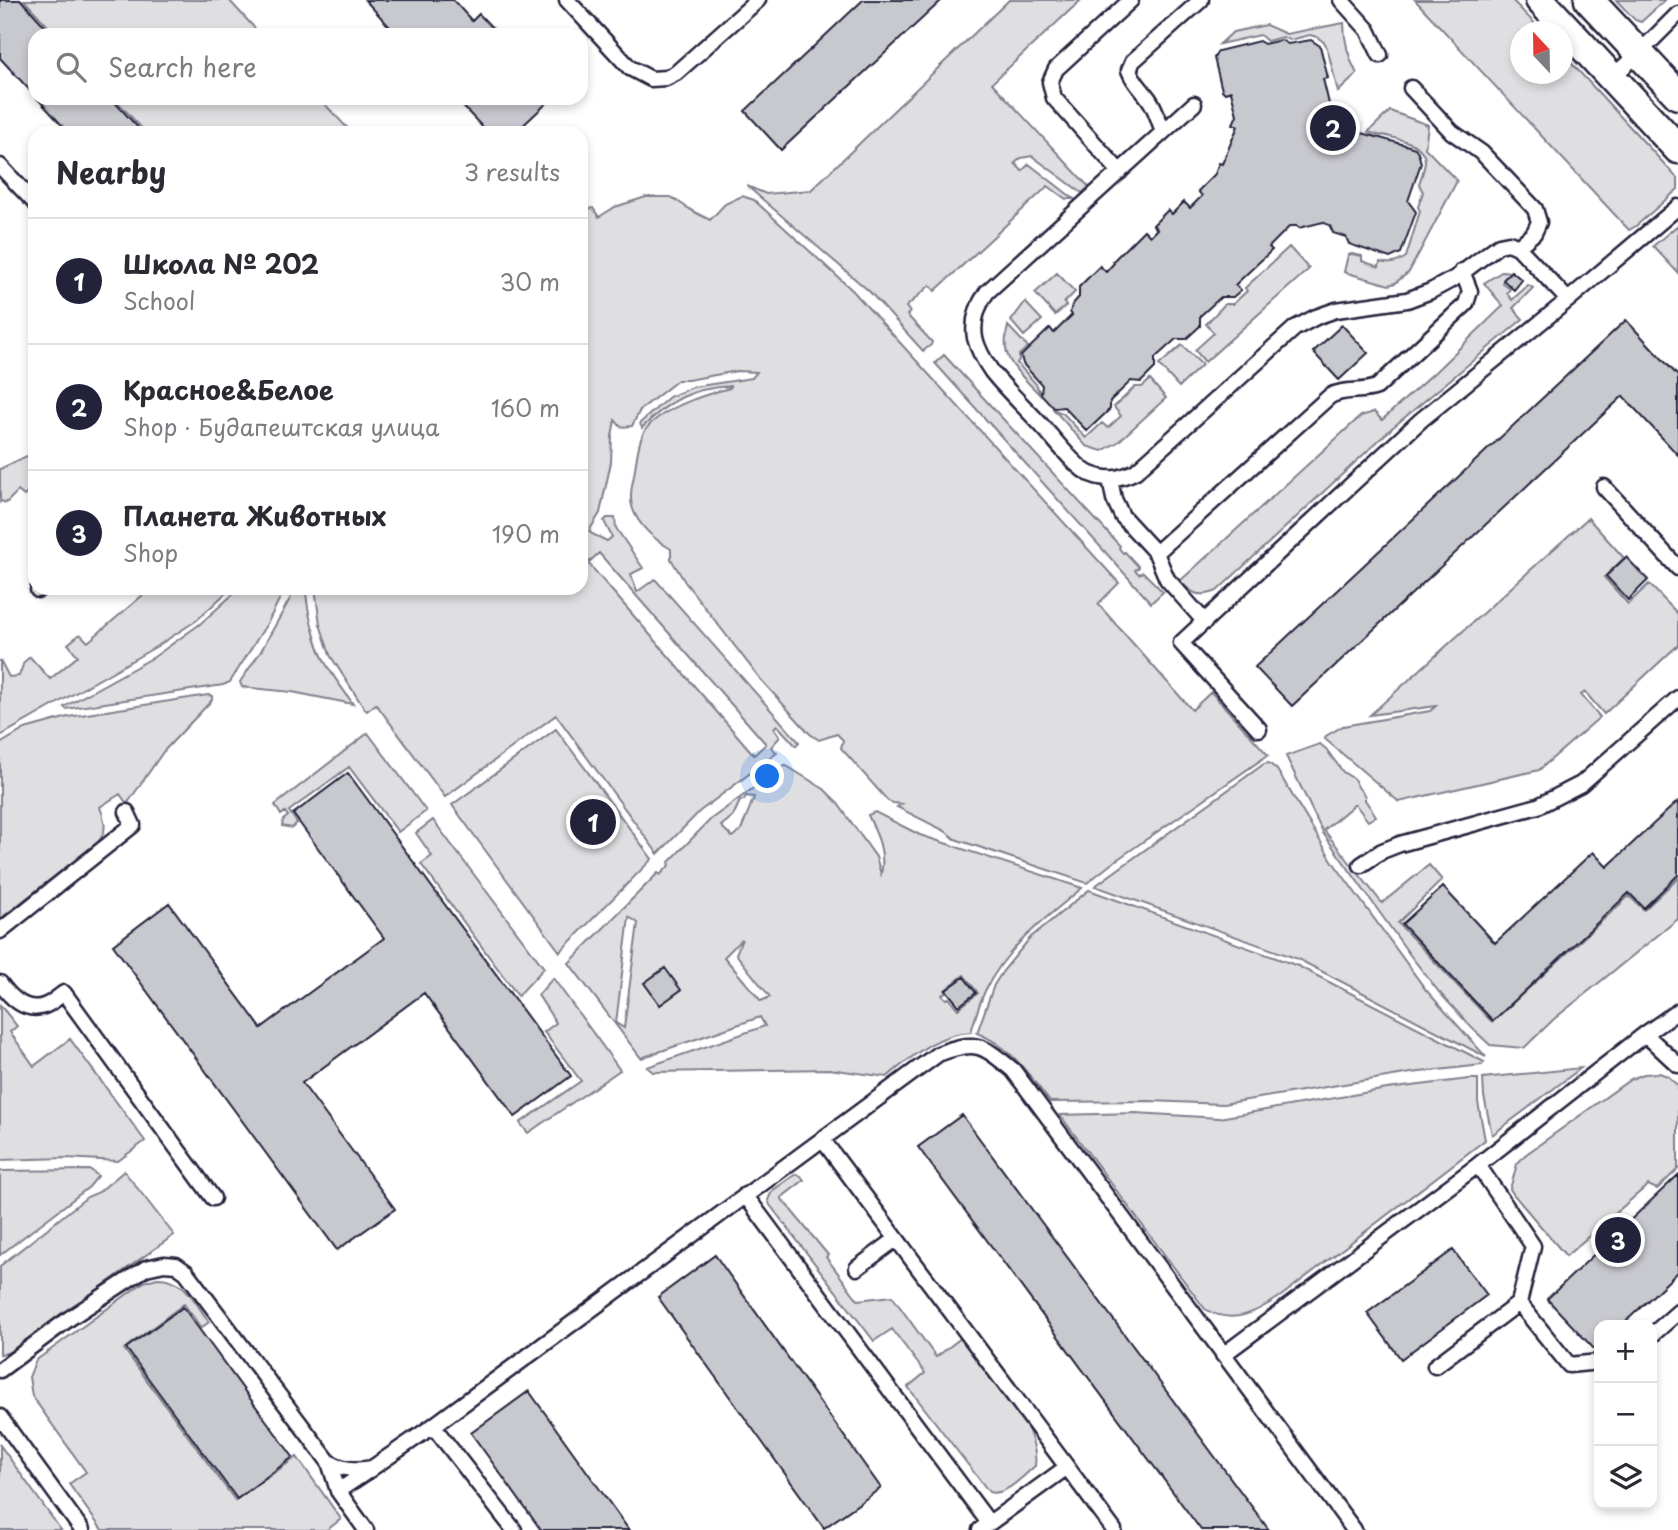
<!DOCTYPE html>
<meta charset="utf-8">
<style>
:root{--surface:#fff;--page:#f2f2f3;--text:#2b2b33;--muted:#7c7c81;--line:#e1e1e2;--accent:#22223b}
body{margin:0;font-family:"Playpen Sans",sans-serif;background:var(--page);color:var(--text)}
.controls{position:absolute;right:21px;bottom:21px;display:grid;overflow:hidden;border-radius:14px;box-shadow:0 4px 10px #0003}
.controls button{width:63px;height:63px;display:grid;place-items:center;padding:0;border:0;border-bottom:2px solid var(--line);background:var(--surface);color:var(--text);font:35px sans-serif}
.compass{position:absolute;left:1510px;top:21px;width:63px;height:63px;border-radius:50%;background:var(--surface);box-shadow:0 4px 10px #0003;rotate:338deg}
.you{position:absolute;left:768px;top:777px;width:24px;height:24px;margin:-18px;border:5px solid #fff;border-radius:50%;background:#1a73e8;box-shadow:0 0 0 10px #1a73e833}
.badge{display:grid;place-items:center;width:46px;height:46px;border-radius:50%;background:var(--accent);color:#fff;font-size:23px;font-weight:700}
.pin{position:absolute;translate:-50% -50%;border:4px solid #fff;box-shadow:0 2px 7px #0006}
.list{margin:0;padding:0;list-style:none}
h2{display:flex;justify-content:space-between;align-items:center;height:91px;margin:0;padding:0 28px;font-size:30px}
h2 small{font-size:23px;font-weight:400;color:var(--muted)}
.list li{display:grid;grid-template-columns:46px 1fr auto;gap:21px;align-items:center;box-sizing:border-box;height:126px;padding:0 28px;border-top:2px solid var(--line)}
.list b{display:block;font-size:26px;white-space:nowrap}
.list p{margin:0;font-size:23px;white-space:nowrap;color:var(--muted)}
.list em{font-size:23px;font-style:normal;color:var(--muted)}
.icon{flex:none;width:38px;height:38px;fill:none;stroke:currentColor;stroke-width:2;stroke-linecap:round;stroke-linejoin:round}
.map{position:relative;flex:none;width:1678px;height:1530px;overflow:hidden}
.search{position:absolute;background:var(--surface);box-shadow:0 4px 10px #0003;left:28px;top:28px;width:560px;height:77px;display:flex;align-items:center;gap:18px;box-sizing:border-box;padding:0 24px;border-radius:21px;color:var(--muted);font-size:26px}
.panel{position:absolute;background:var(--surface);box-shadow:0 4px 10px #0003;left:28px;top:126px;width:560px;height:469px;border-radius:21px}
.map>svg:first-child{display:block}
</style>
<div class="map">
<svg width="1678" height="1530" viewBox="0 0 1678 1530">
<rect width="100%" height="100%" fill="#fff"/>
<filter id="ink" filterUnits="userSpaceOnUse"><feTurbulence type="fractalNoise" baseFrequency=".0143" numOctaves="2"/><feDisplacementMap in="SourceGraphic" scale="14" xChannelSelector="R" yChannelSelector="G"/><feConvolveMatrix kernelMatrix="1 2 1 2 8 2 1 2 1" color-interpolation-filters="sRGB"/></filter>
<g filter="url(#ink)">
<path fill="#dfdfe2" stroke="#80808e" stroke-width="2" fill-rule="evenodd" d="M24,0H229L261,35H56Z
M1009,0H1081L992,83L1089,187L1082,193L1032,156L1021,158L1015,163L1022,171L1029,164L1074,199H1066L1048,186L935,291L930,285L906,307L910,312L907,315L932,342L931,345L923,351L869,291L747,186L766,194L811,190Z
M1415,0H1512L1542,31L1520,32V74H1562L1563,54L1678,179V189L1636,226L1629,230Z
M1616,0H1665L1641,22L1635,20Z
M1344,23C1344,42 1348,57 1357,74L1338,92L1328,51L1325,43L1317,37L1310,35L1290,40L1282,37L1267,41L1260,35L1220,44L1233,32L1266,25L1286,34Z
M114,98H319L352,133H146Z
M1390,111L1428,125L1425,148L1457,181L1409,272L1395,283L1389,285L1344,272L1348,255L1352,254L1362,256V261L1379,267L1380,262C1390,265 1397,263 1406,257L1420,211L1418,207L1423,192L1419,184C1421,177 1425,168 1425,161C1425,142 1397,139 1383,135L1382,136L1368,132Z
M742,196L754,200L852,290L1119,583L1098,604L1192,710L1211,692L1268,755L1115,861L1087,883L955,839L945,831L897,807L902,804L893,803L888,801L841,748L843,740L837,734L819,740L810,734L762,681L685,582L671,559V549C653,539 630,519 631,496C631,487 634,477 635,469C637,457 638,442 644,432C658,409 706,394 730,388L731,386C692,388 669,400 642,428L640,423L669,397L693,387L752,378L757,372L737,371L688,380H678L640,410L632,426L621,427L615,420L612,436L611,462L600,513L589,531L592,534L607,541L612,537L604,521L607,518H615L616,528L643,568L631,574L637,592L655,579L799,742L796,746L777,725L774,728L780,737L771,747L777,753L700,811L658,854L556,715L445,797L376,704L367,711L364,708L330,655L320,624L315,588H581V213L584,210L593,208L599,217L615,207L646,197H671L694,212L710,220L725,204ZM599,553L766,744L754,755L588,563Z
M1678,225V273L1653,246Z
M1289,247L1309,269L1205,362L1195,350L1214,333L1206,324L1225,304H1233L1247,291L1245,288Z
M1503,271L1509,272L1502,283L1510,289L1507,293L1512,300L1528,285L1533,288L1513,308L1523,319L1392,428L1217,591C1199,598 1192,594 1180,581L1361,416L1374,412L1382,420L1436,371L1503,306L1484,283Z
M1057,273L1075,292L1064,303L1066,306L1055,315L1035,293Z
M1025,302L1042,320L1024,336L1011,321Z
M1008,326L1028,347L1019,355V360L1017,363L1036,384L1041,396C1020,373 998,361 1008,326Z
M1182,345L1202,365L1179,387L1159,365Z
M944,355L1120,546L1119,548L1123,553L1125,552L1139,567L1135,570L1139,574L1143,572L1163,592L1151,603L935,363Z
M1150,380L1166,398L1118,442L1102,451L1086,446L1054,410L1063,413L1086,438L1102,423L1108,428L1121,416L1114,407L1135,387H1142Z
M35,452V476L32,479L35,483V493L31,490L24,496L18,491L6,503L1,501L0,502V469Z
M1588,518L1624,558L1604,577L1628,604L1649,584L1678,614V645L1604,714L1585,692L1581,695L1600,717L1539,770L1399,802L1325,739L1326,736L1343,726L1430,711L1436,706L1370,715Z
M151,588H231L197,620L159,645L0,736V660L9,677L19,676L24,662L30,657L50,679L78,656L68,644L80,634L88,642Z
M240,588H285L268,622L230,682L223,685L66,709L64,707L154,657L200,624Z
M296,588H306C306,608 316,645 325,662C333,677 344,690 353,704L292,692L242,687L240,682L261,651Z
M208,695L212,696V700L163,752L127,804L120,794L100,807C105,821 108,830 98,842L0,919V744L25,729L68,717Z
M556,729L652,859L560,952L452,805Z
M368,733L426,811L398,832L349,767L289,811L297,823L292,828L282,826L283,820L288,816L285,812L281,815L275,805Z
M1320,744L1326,749L1343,772L1354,779L1358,787L1365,796V800L1376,816L1368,821L1355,804L1324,830L1382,903L1429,865L1442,880L1398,923L1492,1022L1629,896L1644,910L1678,878V919L1554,1019L1524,1048L1490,1045L1472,1028L1439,992L1410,955L1323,833L1286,756Z
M1269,763L1277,770L1333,862L1426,990L1486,1057L1298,959L1095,886L1264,764Z
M785,765L824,789L836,801L876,857L881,874C886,853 877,834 868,815L875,812L920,835L1082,888C1046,918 1006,947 985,991C979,1004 975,1018 971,1032C937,1033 912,1057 887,1077L829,1069L653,1072L647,1067L765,1026L760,1017L641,1058L569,963L658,873L660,875L670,865L669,862L711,819ZM746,796L754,797L741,830L732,837L721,826L733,816L740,801L744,800ZM629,917L638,923L624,1028L616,1023ZM742,939L736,954L770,997L761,1001L724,957ZM964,975L978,993L958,1009L949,998L946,999L942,995L946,992L945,990Z
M433,820L544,968L518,996L421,864L432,856L416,833Z
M1089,890L1298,966L1484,1062L1482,1065L1411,1073L1223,1104L1150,1101L1050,1102C1029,1075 1011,1046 977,1033L994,985L1003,971L1031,937Z
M553,978L620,1070L528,1133L520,1123L581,1081L544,1032L556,1023L538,995Z
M0,1005L17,1026L10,1032L34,1066L70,1039L145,1141L118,1161L66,1158L0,1160Z
M1581,1068L1492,1135L1484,1096L1483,1078Z
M1659,1073L1668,1076L1678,1086V1169L1657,1189L1648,1185L1566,1256L1514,1195L1510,1189L1517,1164L1525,1155L1631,1079L1644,1074Z
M1469,1079H1478V1102L1485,1140L1281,1296C1257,1312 1233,1326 1205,1309L1060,1115L1136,1113L1219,1118L1387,1089Z
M91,1170L98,1176L89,1187L0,1255V1171Z
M124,1171L174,1235L14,1349L7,1353L0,1354V1266L87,1197L99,1192Z
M796,1174L801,1176L804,1180L781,1198L828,1255L826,1257L858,1300L892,1296L936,1357L961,1338L1027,1426C1032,1439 1037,1453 1035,1466C1023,1476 1005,1497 989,1492L908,1387L925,1373L892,1329L874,1341L770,1205L768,1200L772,1191Z
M157,1278C186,1278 194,1301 209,1322L201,1328L184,1304L124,1349L235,1500L297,1457L341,1519L327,1530H102L69,1484L86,1472L32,1396L29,1377L36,1360L42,1356L144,1282Z
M0,1445L53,1519L61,1530H0Z"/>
<path fill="#c8c8cf" stroke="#22223b" stroke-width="2" d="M0,0H21L53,35H35V96L0,58Z
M365,0H453L472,21L479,14L499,35H397Z
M863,0H942L781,150L745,111Z
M1281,40L1288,44L1311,40L1320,46L1328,78L1323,79L1330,108L1334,113L1339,112L1347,116L1351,125L1350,130L1356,136L1362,133L1409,146L1415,148L1418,152L1421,163L1408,201L1416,212L1401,253L1390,258L1349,244L1346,237L1333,233L1330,226L1323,222L1299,228L1297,226H1290L1269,247L1272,250L1235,285L1241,290L1233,297H1221L1200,316V326L1186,339H1176L1155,358V368L1141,382L1131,381L1110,401V409L1087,431L1064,407L1054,408L1041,394L1042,385L1023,364L1021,356L1050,328L1054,333L1072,315L1070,312L1072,305L1079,297V287L1100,266L1106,272L1114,263L1113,261L1144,230L1150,236L1157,229L1153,225L1168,210L1172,214L1184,202L1190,208L1202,196L1198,191L1215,174L1219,163L1222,164L1238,126L1233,124L1237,115L1231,91L1225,93L1222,90L1214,58L1218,51L1259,41L1264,44Z
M37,98H111L143,133H69Z
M455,98H544L548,102L515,133H488Z
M1511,271L1522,280L1514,290L1503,280Z
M1626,320L1678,376V455L1623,396L1292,706L1255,667Z
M1342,325L1368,353L1339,380L1313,352Z
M1626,557L1648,580L1628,600L1606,576Z
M348,773L571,1076L515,1117L424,993L302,1083L395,1209L337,1250L113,945L169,903L261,1028L384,938L293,814Z
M1678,801V875L1644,908L1629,893L1493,1021L1402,924L1443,887L1495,943L1593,852L1607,867Z
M665,968L681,990L660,1005L644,983Z
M964,977L976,993L959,1006L946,990Z
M962,1115L1269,1530H1201L918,1147Z
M1678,1175V1272L1622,1325H1599V1347L1595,1350L1547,1299Z
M1453,1250L1487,1295L1401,1359L1367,1313Z
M715,1255L881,1488L824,1528L658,1297Z
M183,1307L293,1457L237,1499L126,1348Z
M529,1391L629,1530H541L471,1433Z"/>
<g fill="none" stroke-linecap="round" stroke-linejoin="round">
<defs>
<path id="lane" d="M567,0L630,68L651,79L666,78L676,73L758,0
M1341,0L1368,30L1380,55
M1612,77L1639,53L1678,14
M1411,88L1452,132L1482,153L1535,209L1539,222L1534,233L1518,247
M1194,104L987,292C977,306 972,320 975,338C978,350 985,362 992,372C1008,392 1027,409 1044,428C1055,440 1076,468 1090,474C1107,481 1121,479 1136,471L1295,328L1316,317L1336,310L1407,300L1431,291L1455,278L1499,245L1509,243L1518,247L1568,300
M1163,132C1159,121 1156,109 1149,99C1142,89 1134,83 1129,70L1133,61L1201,0
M0,166L35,203
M1120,172L1054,98L1050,82L1056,69L1131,0
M1110,479L1114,499L1122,516L1156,553L1167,579L1205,622
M1604,487L1678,568
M1156,553L1330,396C1345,388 1361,393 1377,387L1466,304L1470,291L1462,271
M38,590L40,588
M1259,729L1181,643L1421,420L1568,300L1678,207
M1361,865L1382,851L1400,844L1538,806L1581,784L1678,698
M0,931L133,825L127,812
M0,983C10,997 25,1013 44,1006C51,1004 58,997 64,993L213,1198
M1645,1034L1678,1065
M822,1139L1114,1530
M745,1195L989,1523
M857,1268L896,1239
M1519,1303L1569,1365L1599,1362
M1652,1335L1678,1312
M1223,1355L1478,1165L1645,1034L1678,1011
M1435,1366L1519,1303L1533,1246L1478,1165
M0,1370L70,1318L146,1268L164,1264L176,1265L186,1272L329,1462L338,1491L366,1530
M0,1417L82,1530
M433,1426L514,1530
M329,1462C343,1470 356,1471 372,1468L433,1426L938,1054C977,1039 982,1045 1013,1070L1354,1530
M338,1491L371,1469
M980,1530L1067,1467"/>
<path id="street" d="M1540,0L1678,149
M1589,0L1678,95"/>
</defs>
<use href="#lane" stroke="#22223b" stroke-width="19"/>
<use href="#street" stroke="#22223b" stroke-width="33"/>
<use href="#lane" stroke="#fff" stroke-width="14"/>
<use href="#street" stroke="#fff" stroke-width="28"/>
</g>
</g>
</svg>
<div class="controls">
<button>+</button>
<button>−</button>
<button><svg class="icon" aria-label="layers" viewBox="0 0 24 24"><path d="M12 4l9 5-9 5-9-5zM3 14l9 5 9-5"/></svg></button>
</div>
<svg class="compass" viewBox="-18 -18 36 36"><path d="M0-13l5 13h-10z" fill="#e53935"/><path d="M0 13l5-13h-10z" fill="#7c7c81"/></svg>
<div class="you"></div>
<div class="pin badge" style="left:593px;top:822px">1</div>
<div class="pin badge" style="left:1333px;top:128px">2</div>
<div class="pin badge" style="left:1618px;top:1240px">3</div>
<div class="search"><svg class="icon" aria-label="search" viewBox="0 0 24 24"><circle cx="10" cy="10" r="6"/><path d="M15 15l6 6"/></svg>Search here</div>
<section class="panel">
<h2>Nearby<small>3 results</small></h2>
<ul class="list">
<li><span class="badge">1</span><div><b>Школа № 202</b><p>School</p></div><em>30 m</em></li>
<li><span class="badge">2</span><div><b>Красное&amp;Белое</b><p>Shop · Будапештская улица</p></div><em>160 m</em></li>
<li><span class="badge">3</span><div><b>Планета Животных</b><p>Shop</p></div><em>190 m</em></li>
</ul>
</section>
</div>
